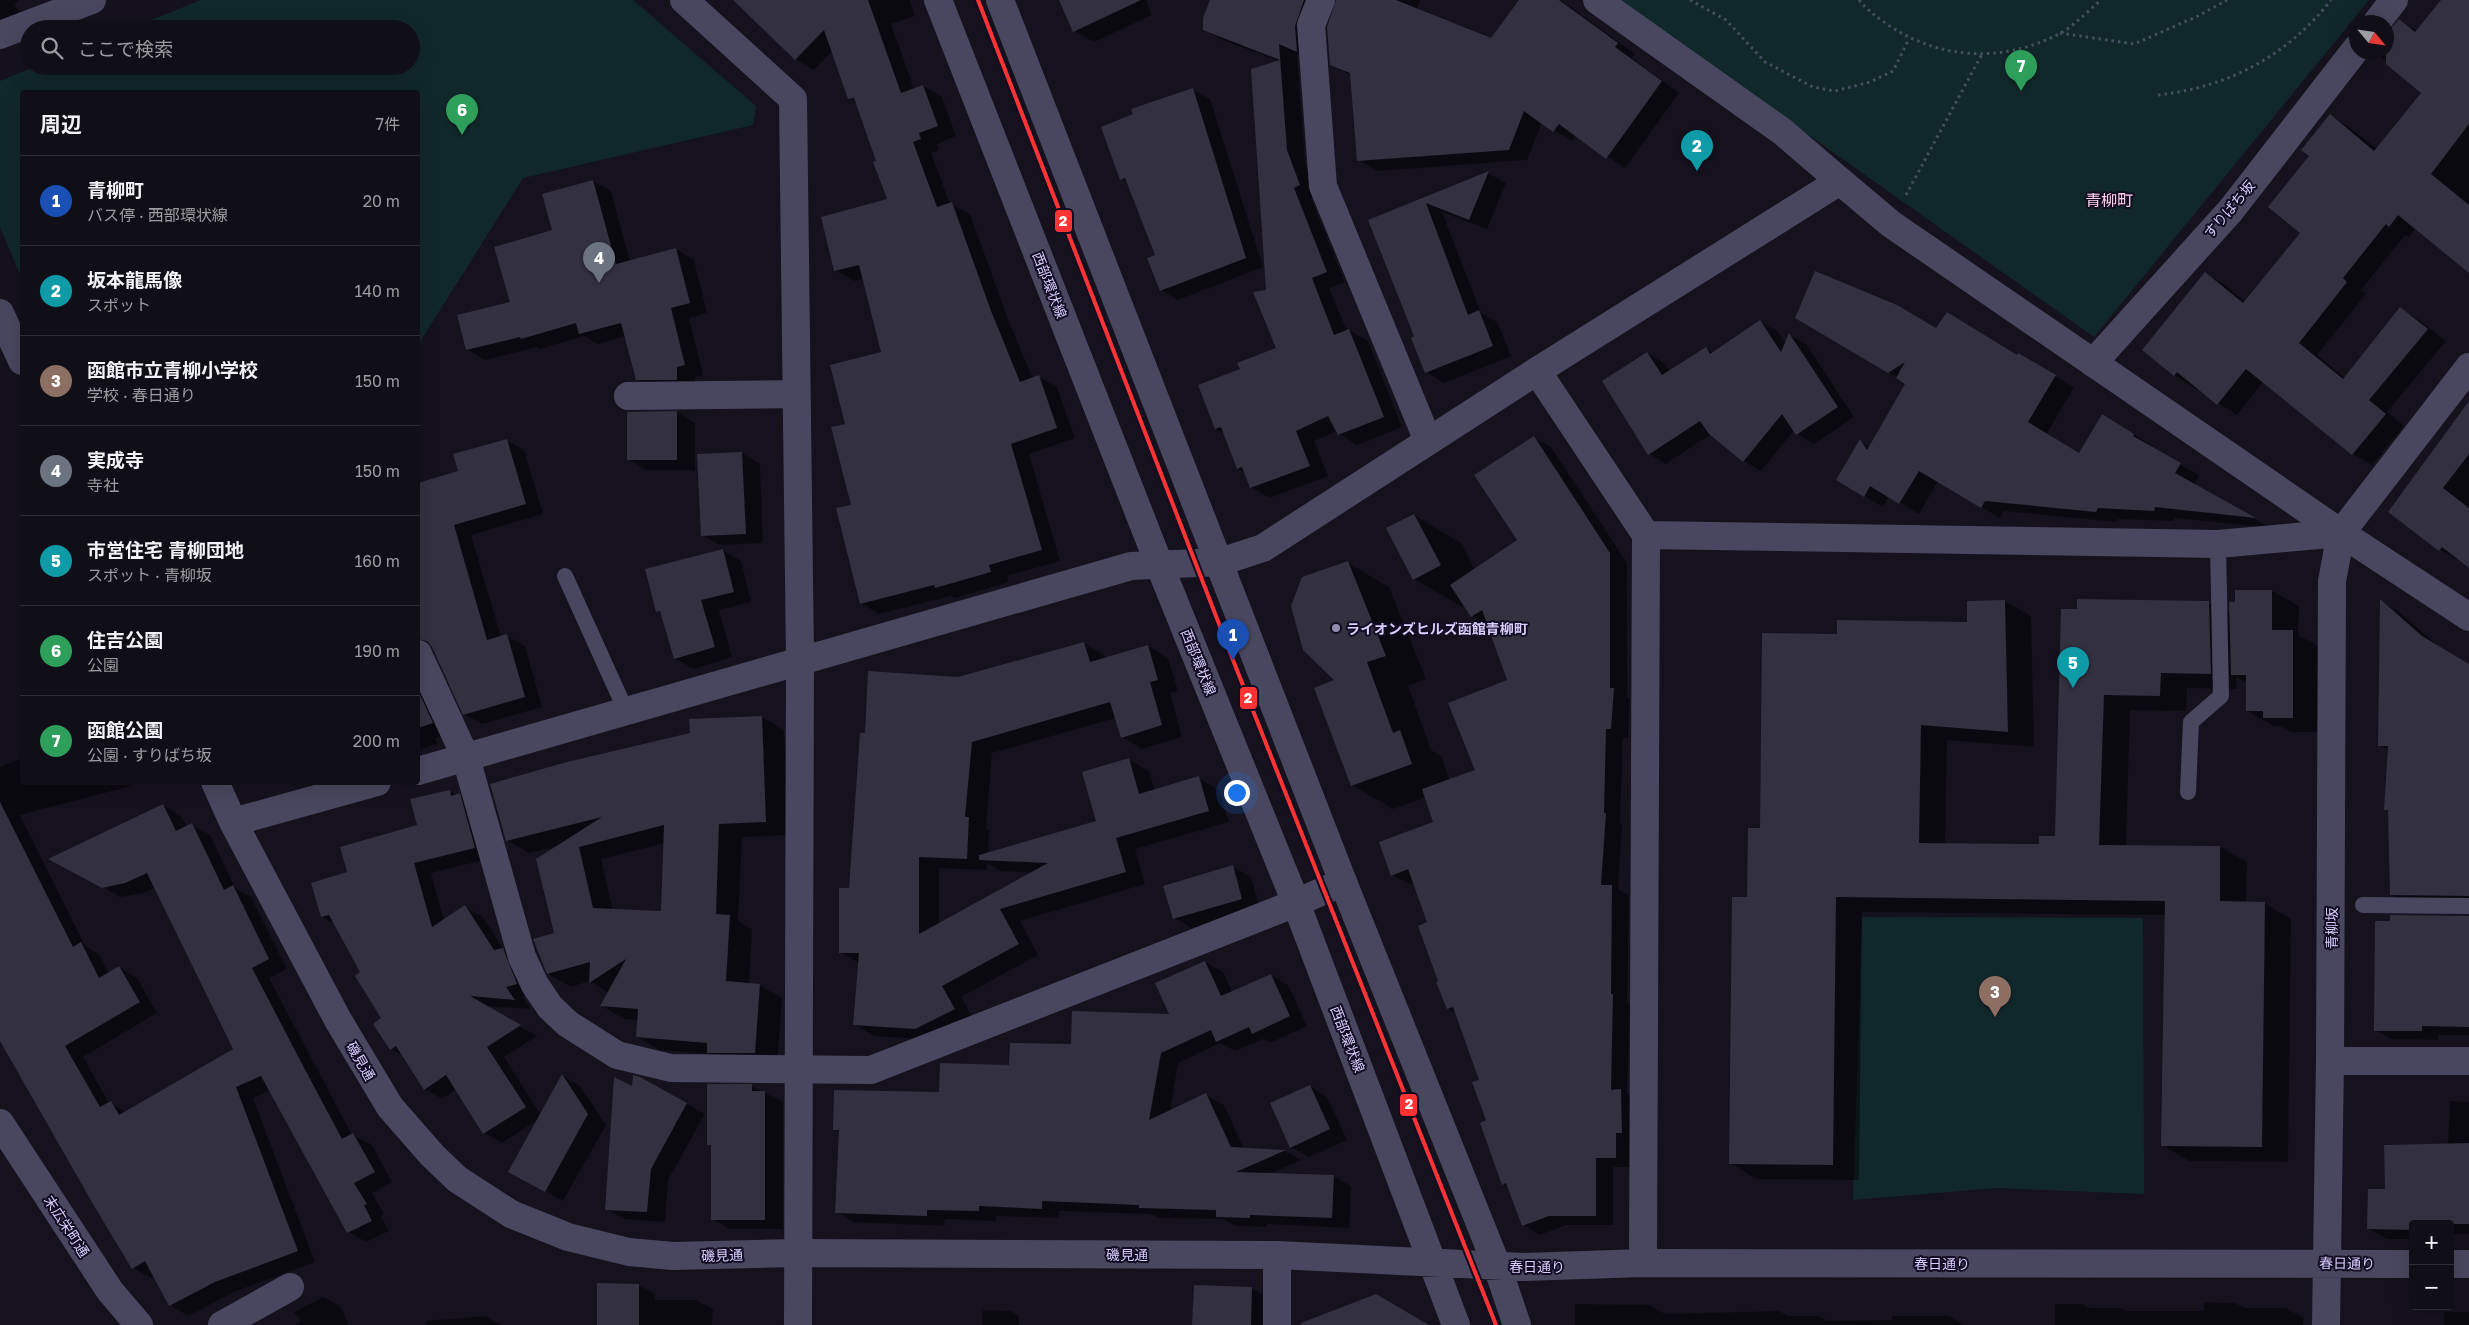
<!DOCTYPE html>
<html lang="ja">
<meta charset="utf-8">
<style>
:root{--surface:#100e16;--page:#1e1c23;--text:#f1f3f6;--muted:#9c9ca1;--line:#302e35;--accent:#0b8043}
body{margin:0;font-family:"Golos Text","Noto Sans JP",sans-serif;background:var(--page);color:var(--text)}
.controls{position:absolute;right:15px;bottom:15px;display:grid;overflow:hidden;border-radius:5px;box-shadow:0 5px 20px #0002}
.controls button{width:45px;height:45px;display:grid;place-items:center;padding:0;border:0;border-bottom:1px solid var(--line);background:var(--surface);color:var(--text);font:25px sans-serif}
.compass{position:absolute;left:2349px;top:15px;width:45px;height:45px;border-radius:50%;background:var(--surface);box-shadow:0 5px 20px #0002;rotate:119deg}
.you{position:absolute;left:1236px;top:792px;width:18px;height:18px;margin:-12px;border:4px solid #fff;border-radius:50%;background:#1a73e8;box-shadow:0 0 0 8px #1a73e833}
.badge{display:grid;place-items:center;width:32px;height:32px;border-radius:50%;background:var(--accent);color:#fff;font-size:16px;font-weight:700}
.pin{position:absolute;translate:-50% -41px;filter:drop-shadow(0 1px 2px #0008)}
.pin::after{content:'';position:absolute;top:26px;width:18px;height:15px;background:inherit;clip-path:polygon(0 0,100% 0,50% 100%)}
.list{margin:0;padding:0;list-style:none}
h2{display:flex;justify-content:space-between;align-items:center;height:65px;margin:0;padding:0 20px;font-size:21px}
h2 small{font-size:16px;font-weight:400;color:var(--muted)}
.list li{display:grid;grid-template-columns:32px 1fr auto;gap:15px;align-items:center;box-sizing:border-box;height:90px;padding:0 20px;border-top:1px solid var(--line)}
.list b{display:block;font-size:19px;white-space:nowrap}
.list p{margin:0;font-size:16px;white-space:nowrap;color:var(--muted)}
.list em{font-size:16px;font-style:normal;color:var(--muted)}
.icon{flex:none;width:28px;height:28px;fill:none;stroke:currentColor;stroke-width:2;stroke-linecap:round;stroke-linejoin:round}
.map{position:relative;flex:none;width:2469px;height:1325px;overflow:hidden}
.search{position:absolute;background:var(--surface);box-shadow:0 5px 20px #0002;left:20px;top:20px;width:400px;height:55px;display:flex;align-items:center;gap:12px;box-sizing:border-box;padding:0 18px;border-radius:28px;color:var(--muted);font-size:19px}
.panel{position:absolute;background:var(--surface);box-shadow:0 5px 20px #0002;left:20px;top:90px;width:400px;height:695px;border-radius:5px}
.map>svg:first-child{display:block}
</style>
<div class="map">
<svg width="2469" height="1325" viewBox="0 0 2469 1325">
<rect width="100%" height="100%" fill="#15121e"/>
<path fill="#11282b" d="M201,0H633L756,106L753,125L523,178L418,345V92H22V279L0,227V81L36,66H411V29H129Z
M1618,0H2369L2094,337Z
M1862,917L2143,918L2144,1194L1998,1188L1853,1200Z"/>
<path fill="#0007" fill-rule="evenodd" d="M0,0H19L14,5L20,11L0,31Z
M733,0H910L915,16L891,24L914,89L923,86L942,97L956,136L937,144L939,150L931,153L950,204L970,214L1009,322L1033,379L1039,377L1057,387L1075,438L1029,454L1060,561L1007,576L1009,582L955,598L951,596L879,614L861,603L847,425L882,353L864,279L854,281L835,270L888,200L878,162L857,103L849,99L833,50L814,70L795,59Z
M1060,0H1146L1152,15L1094,42L1074,31Z
M1212,0H1329L1315,61L1297,54L1305,162L1318,196L1311,198L1345,282L1329,288L1347,331L1349,330L1368,341L1402,427L1357,445L1339,434L1337,431L1314,441L1328,476L1269,498L1251,487L1246,473L1238,469L1224,434L1216,429L1241,370L1278,349L1267,291L1279,61L1223,40L1204,29Z
M1337,0H1420L1417,9L1492,39L1520,0H1561L1635,54L1632,58L1679,93L1625,168L1576,136L1572,141L1542,122L1527,160L1377,171L1358,160L1352,76L1331,64Z
M2443,0H2469V270L2416,228L2409,237L2405,235L2361,290L2366,294L2317,355L2345,378L2400,309L2419,320L2446,341L2387,412L2404,426L2372,465L2353,454L2263,382L2237,415L2174,375L2205,274L2224,284L2245,302L2301,233L2311,156L2331,116L2349,127L2377,149L2423,93L2375,52H2386L2399,21L2417,31Z
M1193,90L1210,99L1263,267L1178,300L1161,290L1156,256L1128,183L1121,179Z
M1488,173L1506,183L1487,229L1442,212L1481,313L1497,322L1511,356L1444,383L1426,372L1413,338L1415,337L1370,221Z
M593,181L611,191L630,262L676,249L694,260L707,313L689,318L703,375L695,377V389L655,390L637,379L626,336L598,344L584,336L540,349L537,347L485,360L467,349L512,303L553,231Z
M1797,318L1937,330L2018,355L2074,387L2046,435L2079,454L2122,427L2153,446L2151,448L2199,475L2194,485L2271,528L2175,518L2173,521L2118,519L2116,522L2004,511L2000,518L1938,481L1919,514L1889,496L1883,507L1837,480L1860,441L1870,447L1907,383Z
M1760,322L1777,331L1786,344L1789,335L1806,344L1854,417L1814,444L1797,434L1794,430L1761,471L1744,461L1711,434L1666,464L1649,454L1647,353L1664,363L1670,372L1706,349L1714,353Z
M2469,405V566L2440,550L2390,511Z
M677,412L695,423V470H646L628,459L629,413Z
M1534,437L1551,447L1627,563V697L1630,699L1628,738H1623L1620,823L1622,824L1618,889L1629,896L1627,1003L1630,1005L1627,1094L1638,1100L1633,1167H1613V1225H1566L1540,1235L1523,1225L1509,1187L1503,1184L1487,1121L1481,1080L1456,1013L1448,1009L1440,981L1429,923L1414,882L1409,884L1392,875L1435,823L1426,797L1393,809L1352,785L1337,681L1348,563L1389,587L1426,679L1408,686L1431,750L1441,756L1450,780L1477,771L1508,681L1489,627L1472,616L1464,605L1462,607L1414,579V515L1461,543L1475,570L1519,540Z
M506,440L524,450L543,514L471,535L501,637L507,636L525,646L542,707L482,724L464,714L434,648L418,592V484L460,472Z
M742,453L760,464L763,543L720,545L702,535Z
M723,550L741,561L751,602L719,610L732,657L694,669L676,659L662,614L657,611Z
M2272,591L2299,606L2298,635L2320,647L2319,732H2291L2280,726H2274L2247,711V683L2236,677L2237,689L2187,688L2186,711L2130,710L2126,846L2220,847L2247,862L2246,903H2264L2291,919L2288,1162L2189,1161L2162,1145L2166,915L1862,912L1859,1180L1757,1179L1730,1163L1748,898L1761,829L1838,635L1969,623L2005,601L2031,616L2034,747L1947,740L1945,844L2040,845L2056,838L2062,610L2209,603L2231,615L2236,603Z
M2382,602L2397,610L2439,647L2469,665V905L2407,904L2391,895L2390,812L2385,809L2389,750L2380,745Z
M1084,643L1104,655L1106,658L1148,646L1168,658L1178,691L1170,693L1182,737L1142,749L1122,737L1116,718L992,753L986,828L989,830L988,854L1097,822L1128,759L1149,771L1155,791L1199,778L1219,790L1229,822L1135,849L1145,884L1020,921L1038,955L961,997L974,1021L936,1040L874,1036L854,1024L859,963L840,952L850,889L867,735L958,678ZM987,863L1001,871L1034,873L939,925V868L987,870Z
M418,679L450,733L435,738L437,744L418,750Z
M762,717L784,730L789,835L742,837L738,921L752,929L749,984L759,985L782,998L777,1066L731,1065L711,1054L660,1050L637,1037L638,1020L624,1019L602,1006L609,993L589,981L571,987L548,974L555,934L559,846L529,853L507,840ZM665,843L662,913L613,910L601,859Z
M22,758V782H130L131,786L20,815L85,946L99,954L109,974L119,967L137,978L157,1013L83,1057L109,1103L127,1112L234,1049L155,888L144,893L121,897L68,869L163,805L181,816L187,827L192,825L210,835L235,888L251,897L287,969L269,978L352,1135L371,1144L392,1182L372,1193L384,1214L381,1216L389,1231L366,1242L348,1232L270,1090L253,1098L315,1262L234,1292L188,1316L170,1305L155,1276L151,1278L133,1268L0,1038V767Z
M449,791L477,805L492,858L431,873L444,920L465,907L483,917L504,950L521,959L534,993L523,997L531,1009L483,1006L537,1036L504,1057L541,1115L563,1076L580,1086L606,1125L563,1201L510,1171L539,1119L502,1143L484,1133L456,1089L442,1099L425,1089L404,1056L391,1049L383,1019L362,973L335,924L322,917L349,873L418,826Z
M1233,867L1251,877L1260,909L1192,928L1174,918Z
M2469,917V1035H2438V1040L2392,1039L2375,1030Z
M1205,962L1223,972L1232,992L1271,975L1288,985L1307,1026L1270,1043L1263,1039L1235,1051L1220,1043L1178,1063L1170,1112L1206,1095L1224,1105L1244,1149L1285,1151L1301,1160L1270,1174L1333,1176L1351,1186L1349,1228L1267,1224V1227L1235,1226L1223,1219L1158,1218L1151,1214L1059,1211V1218L996,1216V1221L945,1219L944,1226L854,1222L837,1212L840,1132L834,1129L1072,1046L1171,1016Z
M640,1078L705,1114L668,1180L665,1222L624,1219L606,1209L633,1089Z
M752,1086L783,1102V1229H730L712,1219V1146L708,1144Z
M1310,1086L1327,1097L1347,1140L1309,1157L1291,1147Z
M2450,1101L2469,1102V1234H2451L2450,1239V1224H2413V1239H2387L2369,1229L2386,1190L2448,1145Z
M638,1285L655,1294V1300H696L713,1309L712,1325H598Z
M1252,1288L1270,1299L1269,1325H1193Z
M323,1297L340,1306L349,1325H296L301,1321L294,1312Z
M2204,1302L2235,1303L2245,1308H2286L2304,1318L2303,1325H2055V1304H2083L2089,1308H2120L2127,1311H2204Z
M1575,1304L1649,1305L1665,1314L1779,1311L1788,1316H1819L1827,1321L1892,1320V1316H1949L1964,1325H1575Z
M983,1310L1011,1311L1019,1316V1325H982Z
M2444,1312H2469V1325H2444Z
M486,1316L501,1325H427L426,1321Z"/>
<path fill="#333040" fill-rule="evenodd" d="M733,0H868L901,93L923,85L938,126L919,133L921,139L913,142L937,207L952,202L991,311L1020,382L1039,375L1057,428L1011,444L1042,550L989,565L991,572L935,588L934,585L860,604L836,508L851,505L831,427L845,424L830,365L881,352L859,265L834,271L821,217L887,199L873,162L876,161L854,98L848,99L824,30L795,60Z
M1059,0H1141L1073,32Z
M1210,0H1304L1295,26L1297,52L1279,44L1287,150L1300,185L1294,188L1327,272L1312,278L1334,335L1349,329L1384,417L1338,435L1328,416L1296,431L1310,466L1250,488L1242,467L1237,469L1221,427L1215,429L1198,385L1240,369L1237,363L1276,348L1253,292L1266,290L1251,69L1280,60L1203,30V18Z
M1336,0H1396L1491,38L1519,0H1559L1618,43L1615,47L1662,81L1606,159L1559,124L1553,132L1524,111L1509,150L1357,161L1350,73L1330,65L1327,27Z
M2441,0H2469V124L2431,174L2469,205V273L2398,215L2389,227L2386,224L2343,278L2347,282L2299,343L2343,379L2400,307L2428,329L2369,400L2386,414L2352,455L2246,369L2217,405L2177,372L2174,376L2142,350L2205,272L2243,303L2300,233L2268,207L2309,156L2301,150L2330,114L2374,151L2421,93L2386,64V34L2399,19L2415,32Z
M1193,88L1246,258L1160,291L1147,258L1155,255L1125,178L1120,180L1101,127L1133,114L1131,109Z
M1489,171L1469,220L1426,203L1468,315L1479,310L1493,346L1425,373L1411,338L1414,336L1368,220Z
M593,180L616,264L676,248L690,303L671,308L685,365L677,367V380H636L621,323L579,334L576,323L521,339L520,337L466,350L457,315L510,302L494,247L552,230L542,194Z
M1815,271L1897,305L1936,328L1947,312L2017,355L2018,353L2056,375L2028,422L2079,453L2102,414L2134,434L2133,436L2181,463L2175,473L2256,518L2155,507L2154,511L2098,508L2096,512L1985,501L1981,508L1919,471L1899,504L1870,486L1864,497L1836,480L1860,439L1867,450L1905,384L1896,378L1905,362L1888,373L1795,318Z
M1760,320L1781,352L1789,333L1838,407L1796,435L1782,414L1743,462L1709,434L1700,421L1648,455L1602,381L1647,352L1662,375L1706,347L1710,354Z
M2469,401V454L2443,488L2469,508V568L2442,547L2439,551L2388,512Z
M677,411V460H627V412Z
M1534,436L1610,553V688H1614L1611,729H1606L1604,813H1606L1601,885H1612L1611,994H1613L1611,1090L1621,1089L1622,1133H1616V1158H1596V1216H1549L1522,1226L1506,1183L1502,1185L1480,1123L1486,1120L1472,1082L1479,1080L1453,1007L1447,1009L1436,982L1438,981L1418,926L1427,922L1408,869L1391,876L1379,842L1433,822L1422,789L1475,770L1448,703L1507,680L1482,610L1471,617L1450,585L1517,540L1474,475Z
M507,439L526,504L454,525L487,640L507,634L525,697L463,715L432,647L427,641L418,639V483L458,471L453,454Z
M742,452L746,534L701,536L697,454Z
M1414,514L1441,565L1413,580L1386,528Z
M723,549L734,592L701,600L715,647L674,659L660,611L656,612L645,569Z
M1348,561L1386,656L1367,662L1393,733L1400,730L1412,764L1351,786L1314,688L1334,680L1303,650L1291,606L1302,577Z
M2235,590H2272V630H2293V718H2263V711H2246V675H2231L2229,602H2235Z
M2077,599L2209,601L2211,674L2161,673L2160,696L2104,695L2099,845L2220,846V901L2265,902L2262,1147L2161,1146L2165,901L1836,897L1833,1165L1729,1164L1732,897H1747L1748,828H1760L1762,633L1837,634V620L1967,622V601L2005,600L2008,732L1921,725L1919,843L2039,844V836H2055L2061,609H2077Z
M2380,599L2422,636L2469,664V896L2390,895L2388,810H2384L2388,746H2378Z
M1084,642L1090,662L1148,645L1158,680L1150,682L1162,725L1121,738L1110,702L972,742L965,817H969L967,859L919,857V934L1048,863L979,860V855L1096,821L1082,772L1129,758L1139,794L1199,776L1209,811L1116,838L1126,872L1000,909L1019,944L942,986L955,1009L915,1029L853,1025L859,953H839V888H849L860,733H865L868,671L958,677Z
M418,690L433,723L418,728Z
M762,716L766,822L719,824L716,914L730,915L726,981L760,984L755,1053H707V1043L636,1037L638,1009L600,1006L626,959L589,983L590,962L547,974L533,939L554,933L536,859L602,817L506,841L490,784L567,762L690,733L689,719ZM664,825L661,911L593,908L579,847Z
M450,790L451,796L460,793L475,848L414,863L432,927L465,905L494,950L503,948L517,984L506,987L515,1000L470,996L521,1025L487,1047L526,1107L483,1134L446,1075L424,1090L396,1046L390,1050L373,1024L381,1018L355,976L360,972L329,915L321,917L311,883L347,872L340,847L417,825L410,799Z
M0,802L73,947L81,942L99,978L119,966L140,1002L65,1046L100,1107L111,1101L119,1115L233,1049L147,873L125,883L102,888L48,859L163,804L176,831L192,823L224,890L233,885L269,959L252,968L301,1062L342,1139L353,1133L375,1172L354,1183L367,1204L364,1205L372,1221L347,1233L261,1076L236,1087L298,1251L215,1282L169,1306L145,1261L132,1269L93,1204L0,1041Z
M1233,865L1242,899L1173,919L1163,886Z
M2390,915L2469,916V1027L2422,1026V1031H2374L2375,921H2390Z
M1205,961L1221,996L1271,974L1290,1016L1252,1034L1249,1027L1216,1042L1211,1030L1161,1053L1149,1120L1206,1093L1231,1147L1286,1150L1236,1172L1334,1175L1332,1218L1250,1215V1218L1216,1217V1210L1139,1208V1205L1042,1201V1209L979,1206V1211L927,1210V1216L835,1213L839,1130H833L834,1090L939,1092L940,1063L1009,1065L1010,1043L1071,1044L1072,1011L1169,1014L1155,983Z
M562,1074L588,1114L545,1192L508,1172Z
M633,1075L640,1077L687,1103L651,1169L647,1212L605,1210L614,1077L632,1086Z
M707,1084H752V1091H765V1220H711V1145H707Z
M1310,1085L1330,1129L1290,1148L1270,1103Z
M2469,1143V1224H2413V1230L2367,1229L2368,1189H2385L2384,1145Z
M597,1283L639,1284V1325H597Z
M1194,1285L1252,1287L1251,1325H1192Z
M1376,1294L1429,1325H1301V1323Z"/>
<g fill="none" stroke-linecap="round" stroke-linejoin="round">
<path stroke="#45505f" stroke-width="3" stroke-dasharray="2.5 4" stroke-linecap="butt" d="M1690,0L1726,20L1765,62L1813,87L1835,91L1870,82L1893,71L1909,39
M1859,0C1868,11 1877,17 1888,25C1941,60 2002,63 2059,34C2074,26 2088,11 2101,0
M2060,33L2134,44L2198,16L2227,0
M2158,95C2229,87 2287,56 2331,0
M1906,195L1982,54"/>
<path stroke="#49475f" stroke-width="16" d="M565,576L626,711
M2188,792L2191,722L2221,696L2218,544
M2363,905L2469,906"/>
<path stroke="#49475f" stroke-width="28" d="M684,0L793,99L800,660L798,1325
M1321,0L1311,25L1323,186L1428,441
M1597,0L1783,132L1840,181
M2377,22L2394,0
M2093,363L2231,210L2356,49
M1537,371L1646,535L1643,1263
M628,396L796,394
M1646,535L2218,544L2341,533L2469,367
M418,654L466,758L522,957L535,985L550,1007L568,1024L617,1055L671,1068L871,1070L1296,903L1343,882
M2330,1061H2469
M222,1325L290,1287
M1277,1325V1255"/>
<path stroke="#49475f" stroke-width="28" d="M938,0L1159,564L1296,903L1456,1325
M1000,0L1343,882L1497,1266L1517,1325
M0,35L92,0
M0,313L22,361
M418,771L1131,566L1220,562L1263,548L1537,371L1840,181L1891,224L2341,533L2469,617
M215,782L233,822L338,1020L390,1107L432,1155L457,1179L511,1214L568,1237L629,1252L673,1256L798,1253L1277,1255L1524,1267L1643,1263L2413,1264
M233,822L377,782
M0,1123L110,1291L139,1325
M2450,1264H2469
M2326,1325L2330,1061L2332,581L2341,533"/>
<defs>
<path id="tram-1" d="M978,0L1233,660L1496,1325"/>
</defs>
<use href="#tram-1" stroke="#120d23" stroke-width="8"/>
<use href="#tram-1" stroke="#f33" stroke-width="4"/>
</g>
<circle fill="#948db0" stroke="#120d23" stroke-width="2" cx="1336" cy="628" r="5"/>
<g text-anchor="middle" dominant-baseline="central" stroke-width="4" stroke-linejoin="round" paint-order="stroke">
<g font-size="14" fill="#d8cfff" stroke="#120d23">
<text transform="translate(2229 209) rotate(-50)">すりばち坂</text>
<text transform="translate(1050 285) rotate(69)">西部環状線</text>
<text transform="translate(1199 662) rotate(68)">西部環状線</text>
<text transform="translate(2331 928) rotate(-90)">青柳坂</text>
<text transform="translate(1348 1039) rotate(69)">西部環状線</text>
<text transform="translate(361 1061) rotate(60)">磯見通</text>
<text transform="translate(67 1226) rotate(57)">末広栄町通</text>
<text x="1127" y="1254">磯見通</text>
<text transform="translate(722 1255) rotate(-2)">磯見通</text>
<text x="1942" y="1263">春日通り</text>
<text transform="translate(2347 1263) rotate(1)">春日通り</text>
<text x="1537" y="1266">春日通り</text>
</g>
<g font-size="14" font-weight="bold" fill="#d8cfff" stroke="#120d23" text-anchor="start">
<text x="1346" y="628">ライオンズヒルズ函館青柳町</text>
</g>
<g font-size="16" fill="#ffd1eb" stroke="#120d23">
<text x="2109" y="200">青柳町</text>
</g>
</g>
<g stroke="#120d23" stroke-width="2">
<rect x="1054" y="209" width="19" height="24" rx="5" fill="#f33"/>
<rect x="1239" y="686" width="19" height="24" rx="5" fill="#f33"/>
<rect x="1399" y="1093" width="19" height="24" rx="5" fill="#f33"/>
</g>
<g font-size="14" text-anchor="middle" font-weight="bold" fill="#fff">
<text x="1063" y="226">2</text>
<text x="1248" y="703">2</text>
<text x="1409" y="1109">2</text>
</g>
</svg>
<div class="controls">
<button>+</button>
<button>−</button>
</div>
<svg class="compass" viewBox="-18 -18 36 36"><path d="M0-13l5 13h-10z" fill="#e53935"/><path d="M0 13l5-13h-10z" fill="#9c9ca1"/></svg>
<div class="you"></div>
<div class="pin badge" style="left:1233px;top:660px;background:#1a4fb4">1</div>
<div class="pin badge" style="left:1697px;top:171px;background:#0f9aa8">2</div>
<div class="pin badge" style="left:1995px;top:1017px;background:#8d6e63">3</div>
<div class="pin badge" style="left:599px;top:283px;background:#6b7280">4</div>
<div class="pin badge" style="left:2073px;top:688px;background:#0f9aa8">5</div>
<div class="pin badge" style="left:462px;top:135px;background:#2e9e5b">6</div>
<div class="pin badge" style="left:2021px;top:91px;background:#2e9e5b">7</div>
<div class="search"><svg class="icon" aria-label="search" viewBox="0 0 24 24"><circle cx="10" cy="10" r="6"/><path d="M15 15l6 6"/></svg>ここで検索</div>
<section class="panel">
<h2>周辺<small>7件</small></h2>
<ul class="list">
<li><span class="badge" style="background:#1a4fb4">1</span><div><b>青柳町</b><p>バス停 · 西部環状線</p></div><em>20 m</em></li>
<li><span class="badge" style="background:#0f9aa8">2</span><div><b>坂本龍馬像</b><p>スポット</p></div><em>140 m</em></li>
<li><span class="badge" style="background:#8d6e63">3</span><div><b>函館市立青柳小学校</b><p>学校 · 春日通り</p></div><em>150 m</em></li>
<li><span class="badge" style="background:#6b7280">4</span><div><b>実成寺</b><p>寺社</p></div><em>150 m</em></li>
<li><span class="badge" style="background:#0f9aa8">5</span><div><b>市営住宅 青柳団地</b><p>スポット · 青柳坂</p></div><em>160 m</em></li>
<li><span class="badge" style="background:#2e9e5b">6</span><div><b>住吉公園</b><p>公園</p></div><em>190 m</em></li>
<li><span class="badge" style="background:#2e9e5b">7</span><div><b>函館公園</b><p>公園 · すりばち坂</p></div><em>200 m</em></li>
</ul>
</section>
</div>
